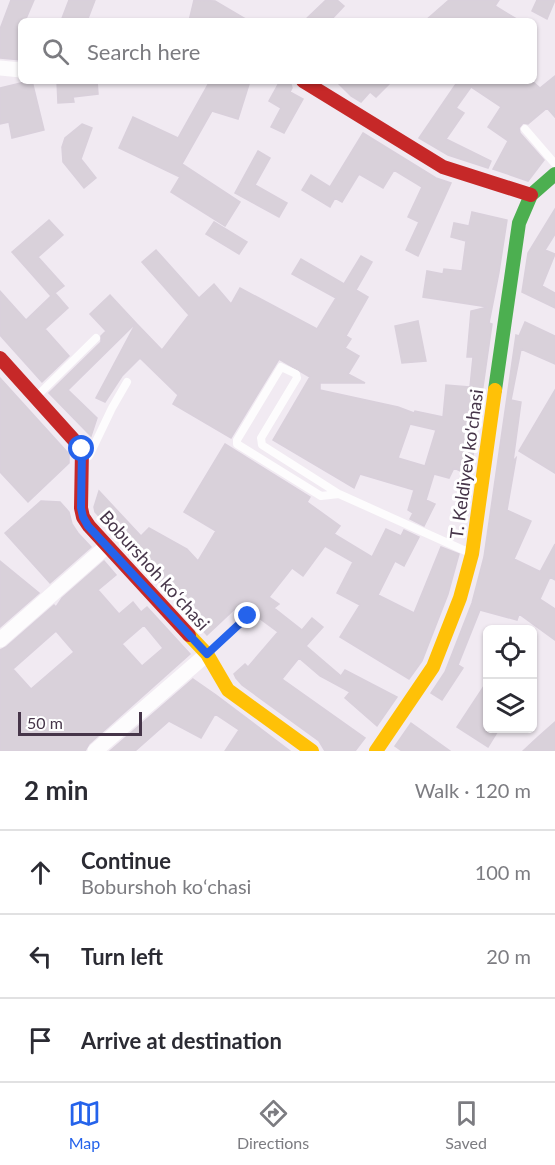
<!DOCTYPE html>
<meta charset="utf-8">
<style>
:root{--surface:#fff;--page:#f2f2f3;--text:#2b2b33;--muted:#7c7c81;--line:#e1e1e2;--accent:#2563eb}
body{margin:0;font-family:Lato,sans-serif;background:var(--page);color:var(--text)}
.controls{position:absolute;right:18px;bottom:18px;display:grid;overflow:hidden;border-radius:9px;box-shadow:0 2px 4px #0004}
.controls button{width:54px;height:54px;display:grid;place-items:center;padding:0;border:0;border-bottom:2px solid var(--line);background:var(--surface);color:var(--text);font:30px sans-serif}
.scale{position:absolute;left:18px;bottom:15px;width:124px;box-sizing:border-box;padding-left:6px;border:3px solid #463549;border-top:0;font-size:16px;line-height:21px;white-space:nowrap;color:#463549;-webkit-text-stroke:4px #fff;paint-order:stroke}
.stop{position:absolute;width:18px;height:18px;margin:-14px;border:4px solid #2563eb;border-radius:50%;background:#fff}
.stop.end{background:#2563eb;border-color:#fff;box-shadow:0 2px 6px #0008}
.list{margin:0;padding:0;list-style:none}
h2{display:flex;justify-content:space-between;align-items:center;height:78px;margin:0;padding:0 24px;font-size:26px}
h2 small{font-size:20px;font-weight:400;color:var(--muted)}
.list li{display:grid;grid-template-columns:39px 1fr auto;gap:18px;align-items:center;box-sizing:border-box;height:84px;padding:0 24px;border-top:2px solid var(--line)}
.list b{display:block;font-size:22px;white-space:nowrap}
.list p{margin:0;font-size:20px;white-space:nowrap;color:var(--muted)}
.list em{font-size:20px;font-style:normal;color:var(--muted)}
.icon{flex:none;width:33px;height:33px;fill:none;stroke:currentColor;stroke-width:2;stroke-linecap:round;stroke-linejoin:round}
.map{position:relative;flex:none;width:555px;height:751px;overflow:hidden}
.search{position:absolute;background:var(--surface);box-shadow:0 2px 4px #0004;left:18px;right:18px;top:18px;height:66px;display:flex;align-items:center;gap:15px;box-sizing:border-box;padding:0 21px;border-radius:9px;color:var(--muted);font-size:22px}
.sheet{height:330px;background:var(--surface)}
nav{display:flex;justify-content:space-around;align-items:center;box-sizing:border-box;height:84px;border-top:2px solid var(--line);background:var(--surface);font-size:16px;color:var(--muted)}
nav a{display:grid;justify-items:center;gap:3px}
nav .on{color:var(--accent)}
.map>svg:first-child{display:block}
</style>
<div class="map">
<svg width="555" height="751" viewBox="0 0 555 751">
<rect width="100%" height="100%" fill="#f1eaf2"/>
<path fill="#d9d1da" stroke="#d9d0db" stroke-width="1.5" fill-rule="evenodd" d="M11,0H34L25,21H21V60L0,58V29Z
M69,0H95L87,21H61Z
M194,0L215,1L249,21H189Z
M326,0H337L344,6L330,21H304Z
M449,0H499L495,6L520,21H425Z
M537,0H555L547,19L532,11Z
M555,76V117L547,108L528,124L523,123L519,128L520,133L544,160L528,181L493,169L508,141L488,127L501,107L471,87L456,108L464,113L446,139L491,161L488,168L448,155L419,138L458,81H532L540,88Z
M29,81H32L44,130L12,138L9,122L0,124V88Z
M57,81H97L98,94L73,97L74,102L58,103Z
M210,81H250L238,119L212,111L182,164L240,202L225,226L171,192L180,177L119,148L133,117L178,138Z
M280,81H290L292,88L290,92L303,99L284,133L271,127L281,108L269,101Z
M336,81H392L376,97L370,92L361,102L351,96Z
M82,124L92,128L81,159L96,178L84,188L63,162L62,147L65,138Z
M363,133L436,178L451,183L418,256L406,250L419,222L408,217L422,187L394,170L383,188L359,174L342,202L335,198L330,207L302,190L311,175L330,187Z
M258,151L270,158L255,185L287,203L279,217L235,193Z
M555,209V234L545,250L555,254L542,286L555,293V308L522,292L528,253Z
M472,212L507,220L499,272L489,323L492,324L466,505L458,504L469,475L454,468L449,478L434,474L426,500L435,504L424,526L410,519L413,513L408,510L414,490L360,474L354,488L273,440L310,377L279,359L231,438L173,404L178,395L140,358L122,376L105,402L96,398L136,323L162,350L189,315L142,262L156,250L199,298L214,284L231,304L240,288L317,329L336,298L292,274L301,259L344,284L361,256L372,262L356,290L368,297L346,336L351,339L345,348L359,356L348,374L365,383H320V390L398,407L414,413L415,411L443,417L446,385L470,387L473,357H467L471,311L488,307L423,297L427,271L443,274L444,269L462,271L466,241L451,237L454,223L469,226ZM410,424L436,430L425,466L398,458Z
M49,220L63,235L38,257L64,286L55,293L68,308L45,329L69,356L42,382L0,335V291L26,320L51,296L12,252Z
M214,222L247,242L239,254L206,234Z
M110,295L136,323L68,390L97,418L91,436L49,393L101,342V336L106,331L90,314Z
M418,321L426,361L402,363L395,326Z
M525,322L555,336V364L521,349L511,400L521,402L513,461L516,458L507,510L531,521L514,559L541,572H540L555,544V580L550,577L540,599L555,609V640L519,614L517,620L480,610L458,665L463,668L442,700L431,693L445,672L472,603L484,557L516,335L519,336Z
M0,378L69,454V463L28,502L0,472Z
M555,390V473L519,451Z
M225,444L310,497L307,502L340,526L334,534L372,557L386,529L401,536L404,530L419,537L404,566L395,561L378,595L414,613L441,547L459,554L448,594L422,661L409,679L340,637L360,605L337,593L353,562L325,546L303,576L292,568L269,597L279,604L274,608L302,630L312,618L323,627L306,646L341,676L345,670L397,697L377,726L345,698L350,692L320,676L299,658L282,679L365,738L355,751H325L319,741L242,685L236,678L234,674L245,664L248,667L278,632L240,604L207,635L95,512L94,507L99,491L141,536L149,528L187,549L198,561L216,531L184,512Z
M41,501L60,502L69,512L72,524L78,533L91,547L50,583L5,533Z
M0,561L39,593L0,627Z
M104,561L116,575L98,590L119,614L133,602L141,612L147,607L190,654L89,744L85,751H0V650L6,647L54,605L56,607L62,598ZM144,625L163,648L142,666L122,644ZM56,631L74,652L31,689L13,669Z
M193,679L216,695L290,751H225L239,730L215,714L201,738L169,721L135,751H110Z
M488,680V729H499L488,747L457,727Z
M555,722V751H523L538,737Z
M411,723L450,751H402L395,746Z"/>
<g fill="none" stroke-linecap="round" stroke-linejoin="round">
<path stroke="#fdfcfd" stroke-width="8" d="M525,129L555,164
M37,396L96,338
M89,456L112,408L127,382
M339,494L262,445L261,438L297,378L296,374L281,367L237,440V444L321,496L339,494L470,553
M208,653L248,616"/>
<path stroke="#fdfcfd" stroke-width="15" d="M0,68L21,70
M0,640L107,546
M95,751L207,654"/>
<path stroke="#4caf50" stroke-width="14" d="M495,390L519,223L531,195L555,174"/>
<path stroke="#ffc107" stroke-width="14" d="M189,635L207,654L228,690L312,751
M376,751L433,667L460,598L472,554L495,390"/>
<path stroke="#c62828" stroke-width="14" d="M303,81L443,167L531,195
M0,358L82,449L81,508L83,517L89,526L189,635"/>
</g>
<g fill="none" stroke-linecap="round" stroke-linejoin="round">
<path stroke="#2563eb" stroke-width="8" d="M82,449L81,508L83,517L88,526L207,654L248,616"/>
</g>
<g text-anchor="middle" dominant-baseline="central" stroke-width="6" stroke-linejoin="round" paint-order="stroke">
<g font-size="18" fill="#463549" stroke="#fff">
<text transform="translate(466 464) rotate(-82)">T. Keldiyev ko'chasi</text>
<text transform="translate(155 570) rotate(48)">Boburshoh koʻchasi</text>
</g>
</g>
</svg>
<div class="controls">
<button><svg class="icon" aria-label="locate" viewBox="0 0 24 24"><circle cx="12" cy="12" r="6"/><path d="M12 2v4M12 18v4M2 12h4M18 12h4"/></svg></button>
<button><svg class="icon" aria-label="layers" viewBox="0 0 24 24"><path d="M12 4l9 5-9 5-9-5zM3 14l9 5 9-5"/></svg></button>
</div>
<div class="scale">50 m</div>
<div class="stop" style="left:82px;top:449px"></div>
<div class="stop end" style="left:248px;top:616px"></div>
<div class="search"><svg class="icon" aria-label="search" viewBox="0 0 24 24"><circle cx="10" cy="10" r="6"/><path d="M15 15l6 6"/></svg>Search here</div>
</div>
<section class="sheet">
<h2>2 min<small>Walk · 120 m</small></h2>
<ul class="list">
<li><svg class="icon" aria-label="ahead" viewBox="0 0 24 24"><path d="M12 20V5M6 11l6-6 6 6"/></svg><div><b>Continue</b><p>Boburshoh koʻchasi</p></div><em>100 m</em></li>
<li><svg class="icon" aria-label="left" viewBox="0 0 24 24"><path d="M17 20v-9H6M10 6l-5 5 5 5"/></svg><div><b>Turn left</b></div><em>20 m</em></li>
<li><svg class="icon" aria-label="arrive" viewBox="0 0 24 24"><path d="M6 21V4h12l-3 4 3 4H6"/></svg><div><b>Arrive at destination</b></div></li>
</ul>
</section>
<nav>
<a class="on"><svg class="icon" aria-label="map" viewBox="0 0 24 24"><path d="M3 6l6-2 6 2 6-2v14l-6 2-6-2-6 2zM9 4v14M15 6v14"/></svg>Map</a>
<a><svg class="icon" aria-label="directions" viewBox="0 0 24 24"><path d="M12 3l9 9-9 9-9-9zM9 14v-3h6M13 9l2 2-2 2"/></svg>Directions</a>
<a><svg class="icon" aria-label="saved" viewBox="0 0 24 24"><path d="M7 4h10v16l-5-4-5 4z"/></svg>Saved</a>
</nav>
